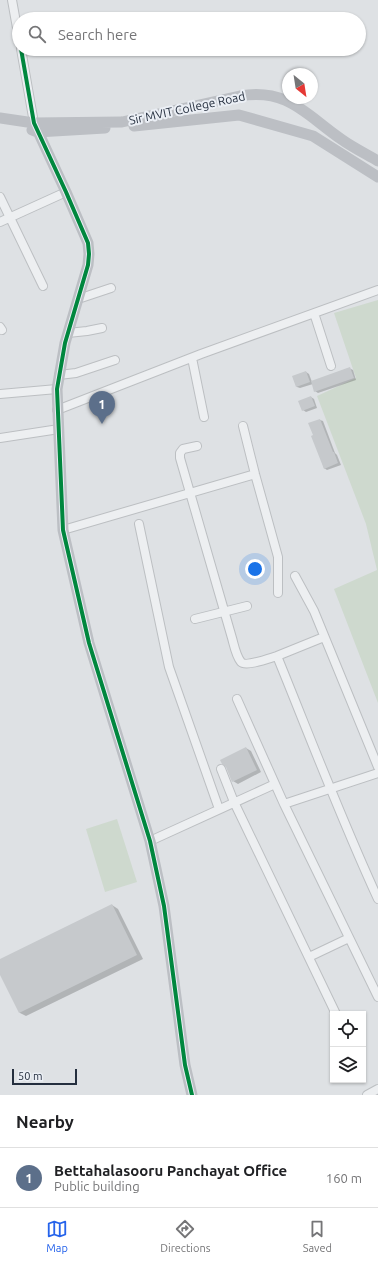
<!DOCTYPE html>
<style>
:root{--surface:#fff;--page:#f2f2f2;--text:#202124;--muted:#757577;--line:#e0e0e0;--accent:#2563eb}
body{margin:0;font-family:Ubuntu,sans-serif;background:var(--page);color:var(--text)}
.controls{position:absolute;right:12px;bottom:12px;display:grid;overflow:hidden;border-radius:0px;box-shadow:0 1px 3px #0004}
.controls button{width:36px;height:36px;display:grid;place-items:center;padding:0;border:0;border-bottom:1px solid var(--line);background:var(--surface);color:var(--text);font:20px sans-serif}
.compass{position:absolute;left:282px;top:68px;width:36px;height:36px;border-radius:50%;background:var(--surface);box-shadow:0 1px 3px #0004;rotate:150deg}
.scale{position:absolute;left:12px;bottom:10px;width:65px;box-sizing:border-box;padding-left:4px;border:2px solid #242e3e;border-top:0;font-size:11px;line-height:14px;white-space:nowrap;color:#242e3e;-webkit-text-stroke:3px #ebeff5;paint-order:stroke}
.you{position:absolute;left:255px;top:569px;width:14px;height:14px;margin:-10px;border:3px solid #fff;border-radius:50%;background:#1a73e8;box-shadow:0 0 0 6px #1a73e833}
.badge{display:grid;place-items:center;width:26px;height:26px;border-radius:50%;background:var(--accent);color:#fff;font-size:13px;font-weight:700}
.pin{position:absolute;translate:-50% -33px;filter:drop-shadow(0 1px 2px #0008)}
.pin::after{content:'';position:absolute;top:21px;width:14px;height:12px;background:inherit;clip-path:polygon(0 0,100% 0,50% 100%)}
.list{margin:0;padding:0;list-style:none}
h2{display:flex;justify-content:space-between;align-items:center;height:52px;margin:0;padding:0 16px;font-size:17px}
h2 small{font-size:13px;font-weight:400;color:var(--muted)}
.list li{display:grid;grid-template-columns:26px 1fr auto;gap:12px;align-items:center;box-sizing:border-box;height:60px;padding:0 16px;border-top:1px solid var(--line)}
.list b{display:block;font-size:15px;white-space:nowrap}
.list p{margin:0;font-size:13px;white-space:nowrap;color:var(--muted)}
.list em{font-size:13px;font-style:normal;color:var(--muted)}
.icon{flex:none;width:22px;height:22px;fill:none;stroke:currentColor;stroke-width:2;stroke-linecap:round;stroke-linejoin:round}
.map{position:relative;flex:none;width:378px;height:1095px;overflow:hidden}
.search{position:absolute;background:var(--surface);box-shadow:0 1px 3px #0004;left:12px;right:12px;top:12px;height:44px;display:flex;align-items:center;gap:10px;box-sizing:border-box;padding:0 14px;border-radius:22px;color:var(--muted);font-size:15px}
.sheet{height:112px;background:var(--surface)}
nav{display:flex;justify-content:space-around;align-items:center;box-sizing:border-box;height:56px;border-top:1px solid var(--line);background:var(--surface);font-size:11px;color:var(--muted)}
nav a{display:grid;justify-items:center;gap:2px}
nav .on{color:var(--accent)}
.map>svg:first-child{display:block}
</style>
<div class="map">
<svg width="378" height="1095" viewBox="0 0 378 1095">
<rect width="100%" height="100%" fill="#dee1e4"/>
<path fill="#ced9ce" d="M378,300V703L334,589L377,570L366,524L317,396L356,378L334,313Z
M117,819L137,882L105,892L86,829Z"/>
<path fill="#0003" d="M349,368L353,370L356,380L318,393L315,391L313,384L300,388L297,387L293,377L306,372L309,374L312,382Z
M311,397L314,399L317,408L306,412L303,410Z
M320,420L323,421L335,453L337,455L341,465L327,470L324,468L310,424Z
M246,748L251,751L261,772L238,784L233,781Z
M112,905L118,909L143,959L26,1016L20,1013L0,973V960Z"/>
<path fill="#c6c9cc" d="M350,367L354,378L314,392L311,381Z
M306,371L310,382L296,387L292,376Z
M311,396L315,406L302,411L298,401Z
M320,419L333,452H334L338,463L324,469L311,436L313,435L308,423Z
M246,747L257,770L232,782L226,767L222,764L220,760Z
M112,904L137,955L19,1013L0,975V959Z"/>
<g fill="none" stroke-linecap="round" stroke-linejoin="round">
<defs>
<path id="street" d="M12,0L19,39
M21,49L34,123
M0,197L43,286
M0,222L66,192
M78,299L111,288
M314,313L331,366
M0,327L2,330
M68,333L87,331L102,328
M192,358L204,417
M59,375L76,373L115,360
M0,394L57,389
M57,410L201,354L378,290
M243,426L255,474L278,557V593
M0,438L59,429
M197,446L183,449L180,453V458L232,638C234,645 236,656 241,662C246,667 270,658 277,656
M139,524L169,667L219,809
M63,530L255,474
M295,576L314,611L378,767
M195,619L247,606
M324,637L277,656C310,737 341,819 378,899
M237,699L284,804L378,997
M221,769L234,802L336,1014
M284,804L378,773
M150,841L275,784
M309,957L349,938
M367,1095L378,1089"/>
</defs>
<use href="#street" stroke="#bcbfc2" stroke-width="10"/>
<use href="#street" stroke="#edeff1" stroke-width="8"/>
<path stroke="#bcbfc4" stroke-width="11" d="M0,118L34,123L122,122L240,96C288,88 305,114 341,139C352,147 366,154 378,161
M34,123L66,192L88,243L89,254L88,265L65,343L57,389L63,530L89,643L150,841L164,906L185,1065L192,1095
M134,126L239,115L313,136L378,177
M32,130L37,132L105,128"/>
<defs>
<path id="cycleway" d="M21,49L34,123L66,192L88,243L89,254L88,265L65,343L57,389L63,530L89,643L150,841L164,906L185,1065L192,1095"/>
</defs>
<use href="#cycleway" stroke="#ebeff5" stroke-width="6"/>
<use href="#cycleway" stroke="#00873e" stroke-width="4"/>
</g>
<g text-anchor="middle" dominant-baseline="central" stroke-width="4" stroke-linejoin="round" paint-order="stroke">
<g font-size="12" fill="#242e3e" stroke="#ebeff5">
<text transform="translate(187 108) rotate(-12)">Sir MVIT College Road</text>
</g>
</g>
</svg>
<div class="controls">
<button><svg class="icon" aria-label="locate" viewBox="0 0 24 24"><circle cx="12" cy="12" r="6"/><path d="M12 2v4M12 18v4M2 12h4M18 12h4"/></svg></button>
<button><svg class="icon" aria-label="layers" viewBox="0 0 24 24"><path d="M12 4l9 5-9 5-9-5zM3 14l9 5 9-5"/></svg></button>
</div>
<svg class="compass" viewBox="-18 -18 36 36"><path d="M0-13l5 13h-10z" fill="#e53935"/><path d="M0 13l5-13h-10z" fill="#757577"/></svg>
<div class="scale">50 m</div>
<div class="you"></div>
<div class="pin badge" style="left:102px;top:424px;background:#5c6f8a">1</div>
<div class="search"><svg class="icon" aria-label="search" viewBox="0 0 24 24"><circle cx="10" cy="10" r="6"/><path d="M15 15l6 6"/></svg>Search here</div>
</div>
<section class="sheet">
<h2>Nearby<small></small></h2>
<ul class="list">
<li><span class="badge" style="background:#5c6f8a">1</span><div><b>Bettahalasooru Panchayat Office</b><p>Public building</p></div><em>160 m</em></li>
</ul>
</section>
<nav>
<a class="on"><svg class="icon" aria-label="map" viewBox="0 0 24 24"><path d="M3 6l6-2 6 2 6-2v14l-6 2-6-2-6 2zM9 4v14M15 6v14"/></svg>Map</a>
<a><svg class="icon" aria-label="directions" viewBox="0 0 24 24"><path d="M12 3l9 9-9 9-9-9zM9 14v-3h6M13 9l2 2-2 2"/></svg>Directions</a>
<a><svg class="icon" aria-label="saved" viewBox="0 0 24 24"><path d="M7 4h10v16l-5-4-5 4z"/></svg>Saved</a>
</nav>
